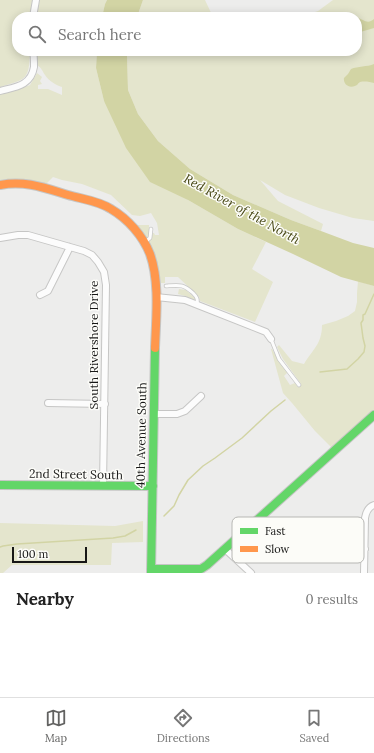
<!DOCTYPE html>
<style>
:root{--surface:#fff;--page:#f6f6f6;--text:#222;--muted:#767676;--line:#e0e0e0;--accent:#626261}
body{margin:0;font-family:Lora,serif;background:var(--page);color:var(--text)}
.scale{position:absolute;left:12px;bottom:10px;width:75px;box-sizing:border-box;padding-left:4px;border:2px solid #171716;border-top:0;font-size:11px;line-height:14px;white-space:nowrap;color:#171716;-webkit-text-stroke:3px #fcfcf8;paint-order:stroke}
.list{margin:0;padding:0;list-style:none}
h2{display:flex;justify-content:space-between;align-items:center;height:52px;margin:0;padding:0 16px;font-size:17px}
h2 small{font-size:13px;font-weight:400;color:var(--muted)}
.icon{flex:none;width:22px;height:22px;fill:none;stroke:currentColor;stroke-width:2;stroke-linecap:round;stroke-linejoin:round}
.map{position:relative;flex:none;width:374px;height:573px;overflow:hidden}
.search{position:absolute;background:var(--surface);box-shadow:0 2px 10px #0003;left:12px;right:12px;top:12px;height:44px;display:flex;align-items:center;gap:10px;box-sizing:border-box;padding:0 14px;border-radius:16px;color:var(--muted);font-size:15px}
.sheet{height:124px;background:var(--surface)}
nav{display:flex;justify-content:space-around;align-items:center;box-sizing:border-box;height:56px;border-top:1px solid var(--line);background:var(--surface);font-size:11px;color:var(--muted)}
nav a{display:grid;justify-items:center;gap:2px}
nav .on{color:var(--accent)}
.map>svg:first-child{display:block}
</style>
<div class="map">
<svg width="374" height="573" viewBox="0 0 374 573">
<rect width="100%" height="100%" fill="#ededec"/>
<path fill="#e4e5cd" d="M0,0H32L31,17H17V51H30C29,80 27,79 0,87Z
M40,0H107L105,4L102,17H37L38,8Z
M143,0H205L213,17H137Z
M333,0H374V221L353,218L319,208L285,195L260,180L278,201L323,224L321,231L291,220L233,195L190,169L158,141L138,114L128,90L127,55L128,51H357V17H300L318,11Z
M37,51H97L96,68L104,101L188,200L238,229L266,242L252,269L273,282L255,322L200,301L199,297L197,295L178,277H165V283H161C158,266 156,257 148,243L151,239L153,233H154L155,235H159L157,223L151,213L140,216L132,215L111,195L82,184L62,180L53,177L46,184C31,180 16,178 0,180V94L22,88L30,85L37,73L42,77L40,81L42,84L38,85V89H48L62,95V87C56,85 49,81 45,75C42,71 42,68 37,65Z
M136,225H149V233H150L148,238H146Z
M358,281L374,286V411L332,448L315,431L292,403L283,393L271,349H272L280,363L288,372L284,376L290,385L295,383L298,387L301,384L283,359L277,347L279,345L292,361L304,364C313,349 322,344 322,325L336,321L348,316L355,311L357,302V293Z
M179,289L186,290L196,299L195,300L185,296L178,294Z
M143,521V542L112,543L111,565H12L3,573H0V523L115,526Z"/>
<path fill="#d2d4a4" d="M107,0H143L137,17H102L105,4Z
M357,18C364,19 367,25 374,19V28L357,33Z
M97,51H128L127,55L128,90L138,114L158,141L190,169L233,195L291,220L321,231L353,243L374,248V286L341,277L293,254L238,229L188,200L150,182L126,148L104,101L96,68Z
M374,64V83C370,82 365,81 360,82C357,84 358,85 355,86C348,89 343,83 344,78L348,74L351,69C358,66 367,67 374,64Z"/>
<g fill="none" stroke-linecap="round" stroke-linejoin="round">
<path stroke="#d2d4a4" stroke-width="1.5" d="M320,372L347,369L358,359L364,352L365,346L363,338L361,323L363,320V315L365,314L374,294
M164,516L174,506L179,495L188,480L203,466L215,458L242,438L271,411L285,400
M0,547L3,546L17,544L113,538L125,536L136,530"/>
<defs>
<path id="lane" d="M145,242L150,238L151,229
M166,286C180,285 183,284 193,293C197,297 198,299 197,305
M271,339L279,359L299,385"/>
<path id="street" d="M33,17L36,0
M0,91C15,87 31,86 34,67C34,62 34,56 33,51
M0,238L18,235H28L84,251L92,255L98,262L104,272L106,285L103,486
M40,295L48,291L70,247
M156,297L185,300L266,332L271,339
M48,403L105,404
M154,414H177L185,411L201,396
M225,549L251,573
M327,549H365
M364,573L365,518C366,512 368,507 374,505"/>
<path id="fast" d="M0,485L153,486
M151,569H201L207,565L374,415
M151,573L155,348"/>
<path id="slow" d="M0,185C25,180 45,188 68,195C82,199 99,201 111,209C128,219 143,236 150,254C160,282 156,319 155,348"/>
</defs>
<use href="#lane" stroke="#c6c6c5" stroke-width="4.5"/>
<use href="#street" stroke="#c6c6c5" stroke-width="8"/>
<use href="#fast" stroke="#c6c6c5" stroke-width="10"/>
<use href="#slow" stroke="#c6c6c5" stroke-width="10"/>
<use href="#lane" stroke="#fcfcfc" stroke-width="3"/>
<use href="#street" stroke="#fcfcfc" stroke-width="6"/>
<use href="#fast" stroke="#63d668" stroke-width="8"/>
<use href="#slow" stroke="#ff974d" stroke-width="8"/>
</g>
<g text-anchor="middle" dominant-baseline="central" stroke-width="3" stroke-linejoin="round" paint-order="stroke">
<g font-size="12" fill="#171716" stroke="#fcfcf8">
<text transform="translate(93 345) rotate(-90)">South Rivershore Drive</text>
<text transform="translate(141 435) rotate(-89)">40th Avenue South</text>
<text transform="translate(76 474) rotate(1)">2nd Street South</text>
</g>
<g font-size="13" font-style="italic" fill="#474814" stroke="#fcfcf8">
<text transform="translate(242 209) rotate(29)">Red River of the North</text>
</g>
</g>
<rect x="232" y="517" width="132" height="46" rx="6" fill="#fcfcf8" stroke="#b7b7b4" stroke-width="1"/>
<rect x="240" y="528" width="18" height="6" fill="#63d668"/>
<rect x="240" y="546" width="18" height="6" fill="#ff974d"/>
<g font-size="11" fill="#171716">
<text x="265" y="535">Fast</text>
<text x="265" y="553">Slow</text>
</g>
</svg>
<div class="scale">100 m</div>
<div class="search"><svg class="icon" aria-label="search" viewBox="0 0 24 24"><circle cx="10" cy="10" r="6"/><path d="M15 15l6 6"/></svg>Search here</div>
</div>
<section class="sheet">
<h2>Nearby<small>0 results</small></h2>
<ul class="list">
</ul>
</section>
<nav>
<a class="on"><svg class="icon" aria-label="map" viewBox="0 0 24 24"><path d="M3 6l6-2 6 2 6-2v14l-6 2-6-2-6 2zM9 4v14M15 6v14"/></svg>Map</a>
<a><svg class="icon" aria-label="directions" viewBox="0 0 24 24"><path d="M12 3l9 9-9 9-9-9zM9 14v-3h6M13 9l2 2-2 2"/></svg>Directions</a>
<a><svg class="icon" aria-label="saved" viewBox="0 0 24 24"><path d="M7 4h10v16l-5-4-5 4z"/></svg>Saved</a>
</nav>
